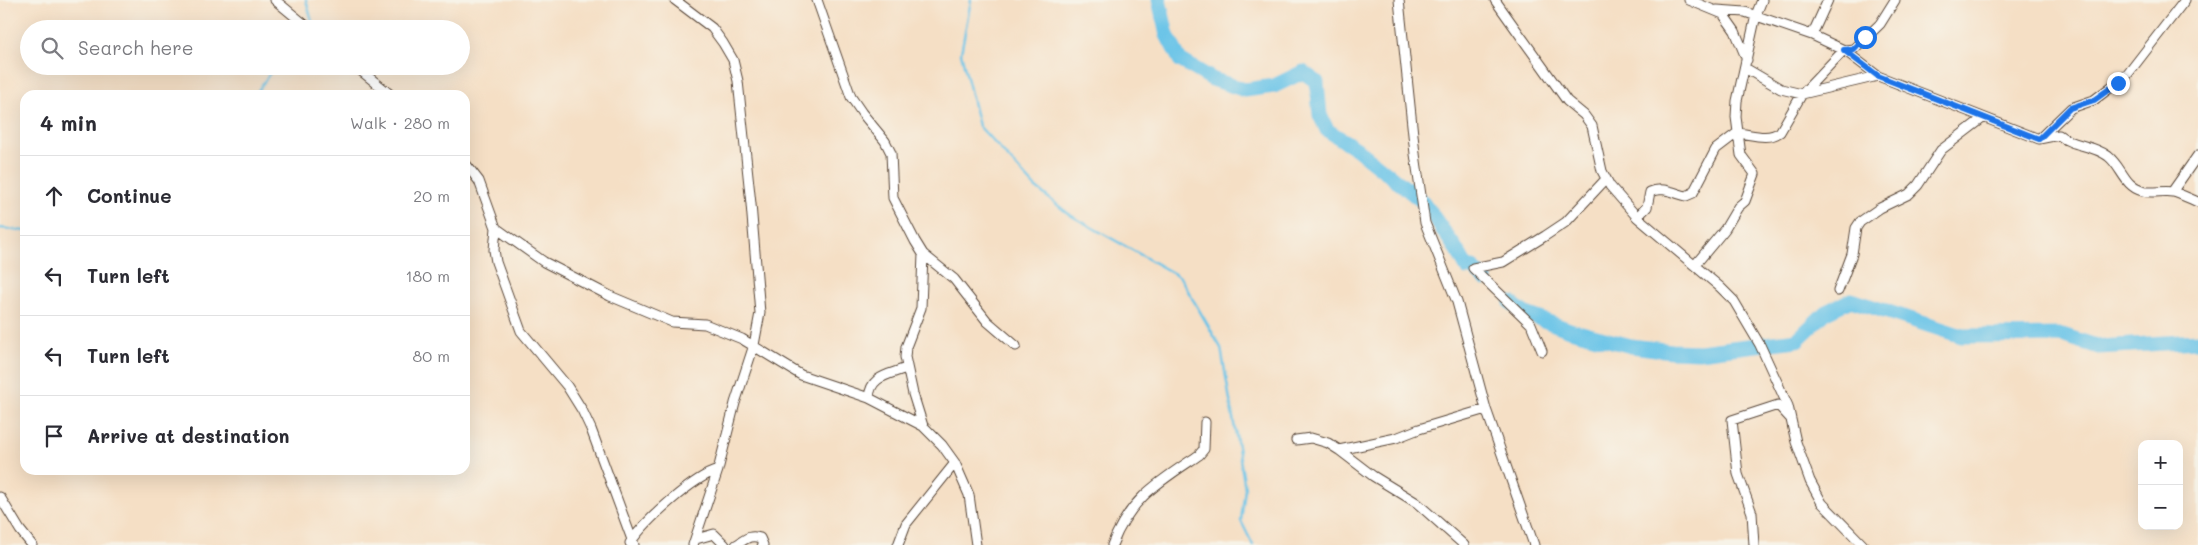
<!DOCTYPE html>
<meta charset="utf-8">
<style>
:root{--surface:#fff;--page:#f2f2f3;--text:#2b2b33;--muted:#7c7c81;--line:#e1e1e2}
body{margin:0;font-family:Mali,sans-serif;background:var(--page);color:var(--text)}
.controls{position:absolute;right:15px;bottom:15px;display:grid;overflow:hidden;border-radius:10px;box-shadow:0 5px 20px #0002}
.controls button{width:45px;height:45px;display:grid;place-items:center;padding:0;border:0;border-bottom:1px solid var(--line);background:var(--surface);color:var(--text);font:25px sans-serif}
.stop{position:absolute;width:15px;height:15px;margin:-11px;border:4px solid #1a73e8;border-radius:50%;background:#fff}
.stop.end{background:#1a73e8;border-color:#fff;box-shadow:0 1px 5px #0008}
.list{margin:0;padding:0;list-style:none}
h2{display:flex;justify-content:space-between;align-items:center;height:65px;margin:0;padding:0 20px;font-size:21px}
h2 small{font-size:16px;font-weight:400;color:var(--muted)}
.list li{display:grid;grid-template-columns:32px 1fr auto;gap:15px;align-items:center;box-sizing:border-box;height:80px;padding:0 20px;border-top:1px solid var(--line)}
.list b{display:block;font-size:19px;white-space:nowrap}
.list em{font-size:16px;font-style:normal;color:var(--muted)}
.icon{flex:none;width:28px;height:28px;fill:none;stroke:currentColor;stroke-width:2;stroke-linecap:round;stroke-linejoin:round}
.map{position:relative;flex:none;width:2198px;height:545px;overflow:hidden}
.search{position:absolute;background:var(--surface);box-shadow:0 5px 20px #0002;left:20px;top:20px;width:450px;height:55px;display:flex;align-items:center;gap:12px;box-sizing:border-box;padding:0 18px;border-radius:28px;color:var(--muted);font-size:19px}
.panel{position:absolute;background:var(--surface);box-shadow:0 5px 20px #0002;left:20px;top:90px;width:450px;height:385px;border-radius:15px}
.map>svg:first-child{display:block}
</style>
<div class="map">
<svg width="2198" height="545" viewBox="0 0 2198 545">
<rect width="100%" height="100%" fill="#f7f3e8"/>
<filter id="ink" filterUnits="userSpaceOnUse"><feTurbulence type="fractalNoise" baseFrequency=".02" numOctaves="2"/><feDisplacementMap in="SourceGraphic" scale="10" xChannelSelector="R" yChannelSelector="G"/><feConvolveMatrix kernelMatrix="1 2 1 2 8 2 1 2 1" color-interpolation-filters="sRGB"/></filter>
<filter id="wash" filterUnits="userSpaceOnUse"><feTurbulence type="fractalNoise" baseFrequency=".0096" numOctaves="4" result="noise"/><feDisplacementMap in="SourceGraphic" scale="20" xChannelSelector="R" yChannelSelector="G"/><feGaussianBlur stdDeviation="1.12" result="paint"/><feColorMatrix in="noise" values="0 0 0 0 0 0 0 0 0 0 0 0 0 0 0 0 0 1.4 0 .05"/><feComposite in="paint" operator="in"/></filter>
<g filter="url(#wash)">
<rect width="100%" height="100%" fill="#f5dfc5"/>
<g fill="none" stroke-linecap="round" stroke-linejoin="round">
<path stroke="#6ac4e8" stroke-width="2.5" d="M306,0L312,21L310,25
M971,0L961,53L979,126L1035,187L1070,215L1180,277L1221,348L1245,488L1241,521L1253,545
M255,95L270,73L280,66
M0,228L25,231"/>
<path stroke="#6ac4e8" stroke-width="15" d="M1159,0L1167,35L1180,60L1212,79L1245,90L1274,86L1303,72L1317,82L1320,115L1327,130L1357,149L1423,202L1459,253L1467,268H1473L1485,279
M1511,303L1524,313L1570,330L1631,346L1672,351L1699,352L1797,340L1826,312L1851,300L1962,336L2062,335L2099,347L2198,341"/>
</g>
</g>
<g filter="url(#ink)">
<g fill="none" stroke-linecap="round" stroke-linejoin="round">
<defs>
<path id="minor" d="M275,0L310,29
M675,0L712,28L723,43L733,60L738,81L751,204L760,313L754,345L735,403L718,470L693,545
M817,0L851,97L862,113L885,141L891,153L893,198L915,241L923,254L954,279L987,321L1016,346
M1399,0L1415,154L1425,223L1457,302L1486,409L1534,545
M1495,0L1567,101L1584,115L1592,126L1602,171L1610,186L1637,217L1720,287L1734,301L1760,345L1788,406L1796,442L1810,481L1822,503L1863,545
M1689,0L1723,14L1735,31L1747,60
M1717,10L1745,12L1812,35L1844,50L1878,76L2039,139L2059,135C2073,147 2092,144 2108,156C2122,167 2124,186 2142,191C2152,194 2163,190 2173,192C2181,194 2190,199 2198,202
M1812,35L1828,0
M355,66L391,95
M1745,68L1781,89L1802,94L1878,76
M2039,139L2071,108L2094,100L2127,75L2185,0
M465,163L479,181L496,228L544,262L610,296L672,322L705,324L742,339L801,375L869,398L923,426L942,445L955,463L969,495L976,545
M2172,192L2198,155
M1637,217L1647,207L1650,192C1662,186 1674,193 1686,196L1693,193L1716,149L1737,133C1751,134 1767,141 1780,132L1802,94L1844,50L1854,49L1880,24L1895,0
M496,228L494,250L496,262L521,331L567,386L582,410L591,429L634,545
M923,254L921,308L906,347L905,357L913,394L923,426
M1695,265L1725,229L1738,207L1745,201L1755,174L1741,155L1736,117L1737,101L1756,15L1762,0
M1838,291L1852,254L1856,228L1860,222L1880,208L1909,194L1918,185L1941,150L1983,118
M1542,351L1531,324L1473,268L1503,262L1545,236L1566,222L1606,179
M869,398C870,376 888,375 906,368
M1296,440L1311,438L1328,443L1339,450L1373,476L1417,503L1464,545
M1339,450L1396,438L1419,429L1486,409
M0,497L20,530L32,545
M696,539L714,534L725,545
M630,543C645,521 693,477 718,470
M736,545C745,540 749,534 760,538L763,545
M898,545L906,524L955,463
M1112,545C1130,498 1159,482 1199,455L1204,449L1205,422
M1754,545L1752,513L1738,474L1732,420L1778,405L1790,418"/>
</defs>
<use href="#minor" stroke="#574537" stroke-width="11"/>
<use href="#minor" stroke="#fff" stroke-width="9"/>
</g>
</g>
<g fill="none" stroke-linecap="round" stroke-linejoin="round" filter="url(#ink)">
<path stroke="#1a73e8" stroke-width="6" d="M1865,37L1854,49L1844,50L1878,76L2039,139L2070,108L2094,100L2118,83"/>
</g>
</svg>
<div class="controls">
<button>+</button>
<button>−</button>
</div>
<div class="stop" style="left:1865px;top:37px"></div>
<div class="stop end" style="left:2118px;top:83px"></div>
<div class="search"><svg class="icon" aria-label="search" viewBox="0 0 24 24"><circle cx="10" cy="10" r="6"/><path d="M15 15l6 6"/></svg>Search here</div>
<section class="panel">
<h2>4 min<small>Walk · 280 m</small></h2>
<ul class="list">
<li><svg class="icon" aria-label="ahead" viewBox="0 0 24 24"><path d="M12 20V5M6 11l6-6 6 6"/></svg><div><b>Continue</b></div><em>20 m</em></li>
<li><svg class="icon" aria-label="left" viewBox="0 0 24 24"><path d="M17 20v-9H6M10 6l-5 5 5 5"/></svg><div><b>Turn left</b></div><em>180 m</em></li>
<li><svg class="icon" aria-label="left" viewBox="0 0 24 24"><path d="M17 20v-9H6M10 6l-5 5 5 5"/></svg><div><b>Turn left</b></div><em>80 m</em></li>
<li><svg class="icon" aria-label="arrive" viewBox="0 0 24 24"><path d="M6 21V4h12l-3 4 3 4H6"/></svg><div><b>Arrive at destination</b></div></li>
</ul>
</section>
</div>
